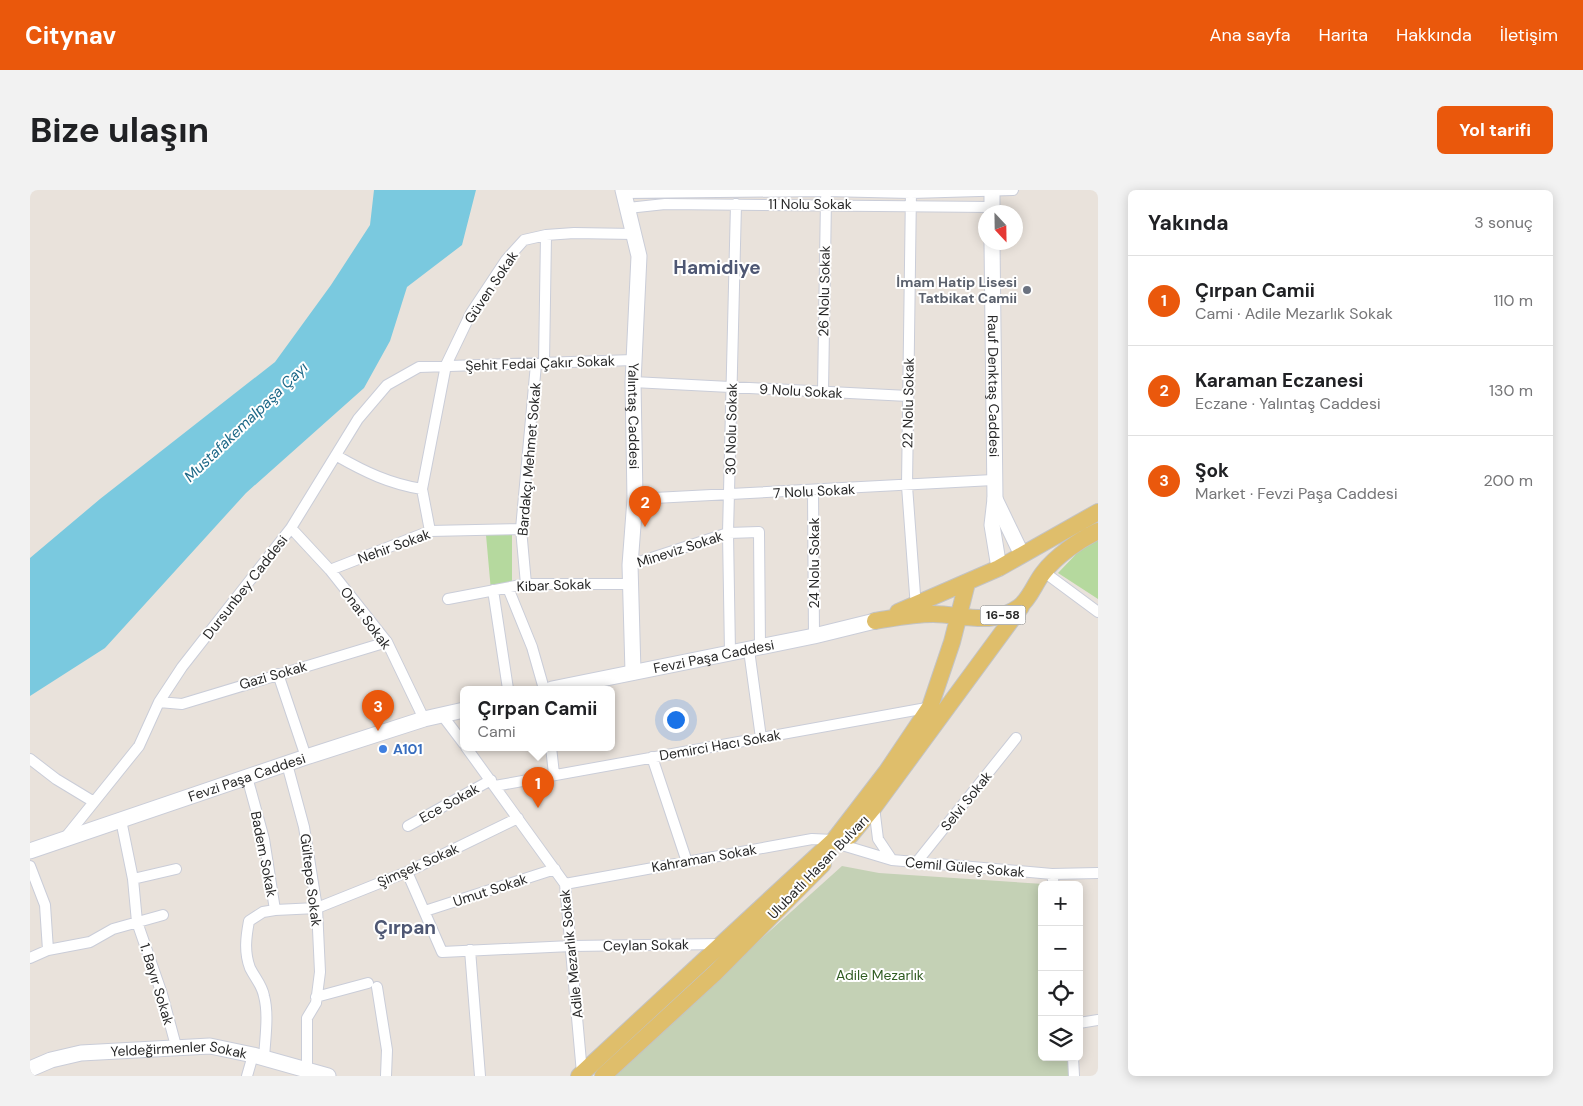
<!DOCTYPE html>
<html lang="tr">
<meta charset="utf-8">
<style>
:root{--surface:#fff;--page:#f2f2f2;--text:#202124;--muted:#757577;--line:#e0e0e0;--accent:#ea580c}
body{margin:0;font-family:"DM Sans",sans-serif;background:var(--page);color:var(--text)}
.controls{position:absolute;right:15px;bottom:15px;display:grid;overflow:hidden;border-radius:8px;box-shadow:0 2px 12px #0003}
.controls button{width:45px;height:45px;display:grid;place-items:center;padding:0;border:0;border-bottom:1px solid var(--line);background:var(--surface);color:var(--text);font:25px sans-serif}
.compass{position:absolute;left:948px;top:15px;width:45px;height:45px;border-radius:50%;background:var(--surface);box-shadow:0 2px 12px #0003;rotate:158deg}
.you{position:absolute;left:645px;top:529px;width:18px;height:18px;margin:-12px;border:4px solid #fff;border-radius:50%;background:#1a73e8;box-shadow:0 0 0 8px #1a73e833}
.badge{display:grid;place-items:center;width:32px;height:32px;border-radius:50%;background:var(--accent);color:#fff;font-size:16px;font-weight:700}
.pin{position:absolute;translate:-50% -41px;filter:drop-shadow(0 1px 2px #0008)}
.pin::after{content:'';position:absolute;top:26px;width:18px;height:15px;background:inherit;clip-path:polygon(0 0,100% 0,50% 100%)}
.popup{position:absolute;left:430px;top:496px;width:155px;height:65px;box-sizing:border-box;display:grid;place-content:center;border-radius:8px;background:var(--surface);filter:drop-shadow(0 1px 4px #0005);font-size:16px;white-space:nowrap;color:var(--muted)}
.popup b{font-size:19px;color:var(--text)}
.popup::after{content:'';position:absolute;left:50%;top:100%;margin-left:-10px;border:10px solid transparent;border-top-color:var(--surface)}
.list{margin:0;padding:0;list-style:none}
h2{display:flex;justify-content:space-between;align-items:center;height:65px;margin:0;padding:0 20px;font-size:21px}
h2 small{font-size:16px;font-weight:400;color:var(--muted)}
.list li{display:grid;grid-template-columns:32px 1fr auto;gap:15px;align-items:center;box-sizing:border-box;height:90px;padding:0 20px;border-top:1px solid var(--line)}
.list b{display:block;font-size:19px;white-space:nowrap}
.list p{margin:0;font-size:16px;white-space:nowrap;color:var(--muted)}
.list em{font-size:16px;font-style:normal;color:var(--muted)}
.icon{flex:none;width:28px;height:28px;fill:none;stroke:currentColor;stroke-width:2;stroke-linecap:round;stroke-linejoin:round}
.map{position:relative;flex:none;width:1068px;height:886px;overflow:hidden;border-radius:8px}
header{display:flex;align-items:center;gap:30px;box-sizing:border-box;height:70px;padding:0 25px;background:var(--accent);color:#fff}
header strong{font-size:24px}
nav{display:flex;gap:28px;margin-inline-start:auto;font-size:18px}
.intro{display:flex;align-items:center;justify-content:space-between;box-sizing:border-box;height:120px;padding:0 30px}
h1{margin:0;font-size:35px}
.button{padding:12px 22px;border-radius:8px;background:var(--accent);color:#fff;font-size:18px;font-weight:700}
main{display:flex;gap:30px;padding:0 30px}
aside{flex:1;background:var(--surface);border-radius:8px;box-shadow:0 2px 12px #0003}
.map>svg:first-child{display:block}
</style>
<header>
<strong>Citynav</strong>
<nav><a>Ana sayfa</a><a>Harita</a><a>Hakkında</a><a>İletişim</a></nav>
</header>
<div class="intro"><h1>Bize ulaşın</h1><a class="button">Yol tarifi</a></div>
<main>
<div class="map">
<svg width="1068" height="886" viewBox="0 0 1068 886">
<rect width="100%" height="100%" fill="#e9e2db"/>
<path fill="#b5d99e" d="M482,344V392L461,401L456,345Z
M1068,350V409L1028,383L1053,357Z"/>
<path fill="#c4d1b5" d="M812,676L849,683L1014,694L1012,695V867H1040L1041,886H579Z"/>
<path fill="#7ac9df" d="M344,0H446L432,55L377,97L360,151L334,198L216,303L75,458L0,506V368L70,309L245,172L301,95L340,35Z"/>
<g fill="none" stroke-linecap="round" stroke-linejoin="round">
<defs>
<path id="street" d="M881,0L877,296L886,418
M594,3L796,1L881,3L983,0
M598,18L635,14L962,17
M514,174L516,45
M603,192L878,206
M793,202L796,8
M307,266C335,282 360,294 392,299
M783,301L784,446
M605,309L963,290
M261,338L300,380L357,452L394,529
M400,341L392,299L416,175L441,123L476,70L494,50L516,45L544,43L604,44
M600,375L698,343L729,342L730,457
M300,380L400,341L491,339
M1014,382L1068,422
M496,394L491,339L506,174
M478,398L502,457L514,499
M463,400L478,499
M418,409L496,394H601
M719,460L731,548
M700,463L698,343L706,14
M248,484L276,567
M129,512L152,514L357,452
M412,525L434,554
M436,557L535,694L552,883
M521,557L524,584
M622,567L657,672
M0,569L26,589L64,612
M257,574L274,637L287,718L290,782L286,813L277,828V884
M217,587L234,649L245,720L233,722L219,731C216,747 214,762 220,778C225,788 232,795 234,806C239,825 235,848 234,869
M465,596L902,517
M844,617L848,649L862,670
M91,630L103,689L107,732L132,804L146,856
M378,636L461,590
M35,648L109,556L129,512L152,477L261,338L328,229L357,195L389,177L604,170
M886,673L986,548
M0,676L15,715L18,760
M377,682L412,762L541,756L691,754
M1022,684L1024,695
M103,689L146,679
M535,694L782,649L804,650L812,655L862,670L1022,684L1068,683
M245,720L287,718L377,682L488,628
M395,721L525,679
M440,760L450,886
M0,768L18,760L60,752L83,739L133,725
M347,797L357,860L356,886
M286,807L338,793
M1049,833L1068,830
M1043,867L1044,886
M217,886L223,865"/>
<g id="secondary">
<path id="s1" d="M593,0L609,66L603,192L605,309L600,375L603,482"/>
<path d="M962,0V22"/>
<path id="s2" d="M962,52L965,309L962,335L969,378"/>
<path d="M965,309L992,365"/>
<path id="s3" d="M522,499L784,446L845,431"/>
<path id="s4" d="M0,661L276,567L394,529L434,520"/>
<path id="s5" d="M0,879L21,870L51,863L180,856L223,865L298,886"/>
</g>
<path id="primary" d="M868,422L969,378L1068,322
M845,431C864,428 883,424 903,424C932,424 961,437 989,417C1000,409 1005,393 1013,383C1026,366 1049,350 1068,341
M820,646L844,617L991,417
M549,886L804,650L857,581L900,517L922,452L937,393
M573,886L685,783L793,674"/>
</defs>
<use href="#street" stroke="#cacdd8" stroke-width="12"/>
<use href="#secondary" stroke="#cacdd8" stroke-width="17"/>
<use href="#primary" stroke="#c3c3c3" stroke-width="18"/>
<use href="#street" stroke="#fff" stroke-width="10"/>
<use href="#secondary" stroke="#fff" stroke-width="15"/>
<use href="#primary" stroke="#dfbe6b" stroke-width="16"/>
</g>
<circle fill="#6b7280" stroke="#fff" stroke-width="2" cx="997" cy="100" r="5"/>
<circle fill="#3f7fe0" stroke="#fff" stroke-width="2" cx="353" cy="559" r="5"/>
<g text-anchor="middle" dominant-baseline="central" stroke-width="4" stroke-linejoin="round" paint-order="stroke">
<rect fill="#fff" stroke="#686868" stroke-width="1" x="950.5" y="415.5" width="45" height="19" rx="4"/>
<g font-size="12" font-weight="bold" fill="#282828">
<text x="973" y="425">16-58</text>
</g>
<g font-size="14" fill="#282828" stroke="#fff">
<text x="780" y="14">11 Nolu Sokak</text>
<text transform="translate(461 97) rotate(-56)">Güven Sokak</text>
<text transform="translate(794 101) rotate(-89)">26 Nolu Sokak</text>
<text transform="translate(510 173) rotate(-2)">Şehit Fedai Çakır Sokak</text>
<text stroke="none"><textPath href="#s2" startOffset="144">Rauf Denktaş Caddesi</textPath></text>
<text transform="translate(771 201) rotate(3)">9 Nolu Sokak</text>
<text transform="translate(878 213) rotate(-89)">22 Nolu Sokak</text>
<text stroke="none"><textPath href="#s1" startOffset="228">Yalıntaş Caddesi</textPath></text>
<text transform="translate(701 239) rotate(-89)">30 Nolu Sokak</text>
<text transform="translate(499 269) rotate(-85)">Bardakçı Mehmet Sokak</text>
<text transform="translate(784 301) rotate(-3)">7 Nolu Sokak</text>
<text transform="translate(364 356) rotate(-20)">Nehir Sokak</text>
<text transform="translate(650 359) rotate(-18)">Mineviz Sokak</text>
<text transform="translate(784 373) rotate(-90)">24 Nolu Sokak</text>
<text transform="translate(524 395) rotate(-2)">Kibar Sokak</text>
<text transform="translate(215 397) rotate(-52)">Dursunbey Caddesi</text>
<text transform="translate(336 428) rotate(53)">Onat Sokak</text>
<text stroke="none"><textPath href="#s3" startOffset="165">Fevzi Paşa Caddesi</textPath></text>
<text transform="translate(243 485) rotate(-16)">Gazi Sokak</text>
<text transform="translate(690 555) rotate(-10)">Demirci Hacı Sokak</text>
<text stroke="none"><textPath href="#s4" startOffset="229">Fevzi Paşa Caddesi</textPath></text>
<text transform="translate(936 611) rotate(-51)">Selvi Sokak</text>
<text transform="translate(419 613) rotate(-29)">Ece Sokak</text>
<text transform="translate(234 664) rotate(79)">Badem Sokak</text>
<text transform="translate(674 668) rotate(-10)">Kahraman Sokak</text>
<text transform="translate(388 675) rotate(-24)">Şimşek Sokak</text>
<text transform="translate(788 677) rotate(-46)">Ulubatlı Hasan Bulvarı</text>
<text transform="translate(935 677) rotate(5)">Cemil Güleç Sokak</text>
<text transform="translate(281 690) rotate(83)">Gültepe Sokak</text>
<text transform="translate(460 700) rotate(-18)">Umut Sokak</text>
<text transform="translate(616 755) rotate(-1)">Ceylan Sokak</text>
<text transform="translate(541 764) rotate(-96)">Adile Mezarlık Sokak</text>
<text transform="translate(127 794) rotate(73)">1. Bayır Sokak</text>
<text stroke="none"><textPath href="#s5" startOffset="152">Yeldeğirmenler Sokak</textPath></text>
</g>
<g font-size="14" font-weight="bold" fill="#5b616d" stroke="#fff" text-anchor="end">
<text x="987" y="92">İmam Hatip Lisesi<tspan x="987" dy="16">Tatbikat Camii</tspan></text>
</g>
<g font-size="14" font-weight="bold" fill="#366cbe" stroke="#fff" text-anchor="start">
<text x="363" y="559">A101</text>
</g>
<g font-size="14" fill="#305c22" stroke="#fff">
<text x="850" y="785">Adile Mezarlık</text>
</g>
<g font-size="15" font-style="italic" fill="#1d6887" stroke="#fff">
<text transform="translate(216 232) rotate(-44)">Mustafakemalpaşa Çayı</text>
</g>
<g font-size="19" font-weight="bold" fill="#4e5773" stroke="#fff">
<text x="687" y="77">Hamidiye</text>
<text x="375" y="737">Çırpan</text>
</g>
</g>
</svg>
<div class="controls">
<button>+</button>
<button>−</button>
<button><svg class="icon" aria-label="locate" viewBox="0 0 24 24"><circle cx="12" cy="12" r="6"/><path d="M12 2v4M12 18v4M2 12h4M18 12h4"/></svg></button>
<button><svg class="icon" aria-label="layers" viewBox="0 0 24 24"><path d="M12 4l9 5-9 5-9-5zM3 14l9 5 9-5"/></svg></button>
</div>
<svg class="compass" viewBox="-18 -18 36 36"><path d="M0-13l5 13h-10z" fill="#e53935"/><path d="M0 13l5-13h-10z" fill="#757577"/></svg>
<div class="you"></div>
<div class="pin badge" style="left:508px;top:618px">1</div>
<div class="popup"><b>Çırpan Camii</b>Cami</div>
<div class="pin badge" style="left:615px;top:337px">2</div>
<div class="pin badge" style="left:348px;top:541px">3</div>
</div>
<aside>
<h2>Yakında<small>3 sonuç</small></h2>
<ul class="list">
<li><span class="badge">1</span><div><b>Çırpan Camii</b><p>Cami · Adile Mezarlık Sokak</p></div><em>110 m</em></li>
<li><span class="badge">2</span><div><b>Karaman Eczanesi</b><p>Eczane · Yalıntaş Caddesi</p></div><em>130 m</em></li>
<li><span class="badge">3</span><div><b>Şok</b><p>Market · Fevzi Paşa Caddesi</p></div><em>200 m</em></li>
</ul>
</aside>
</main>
